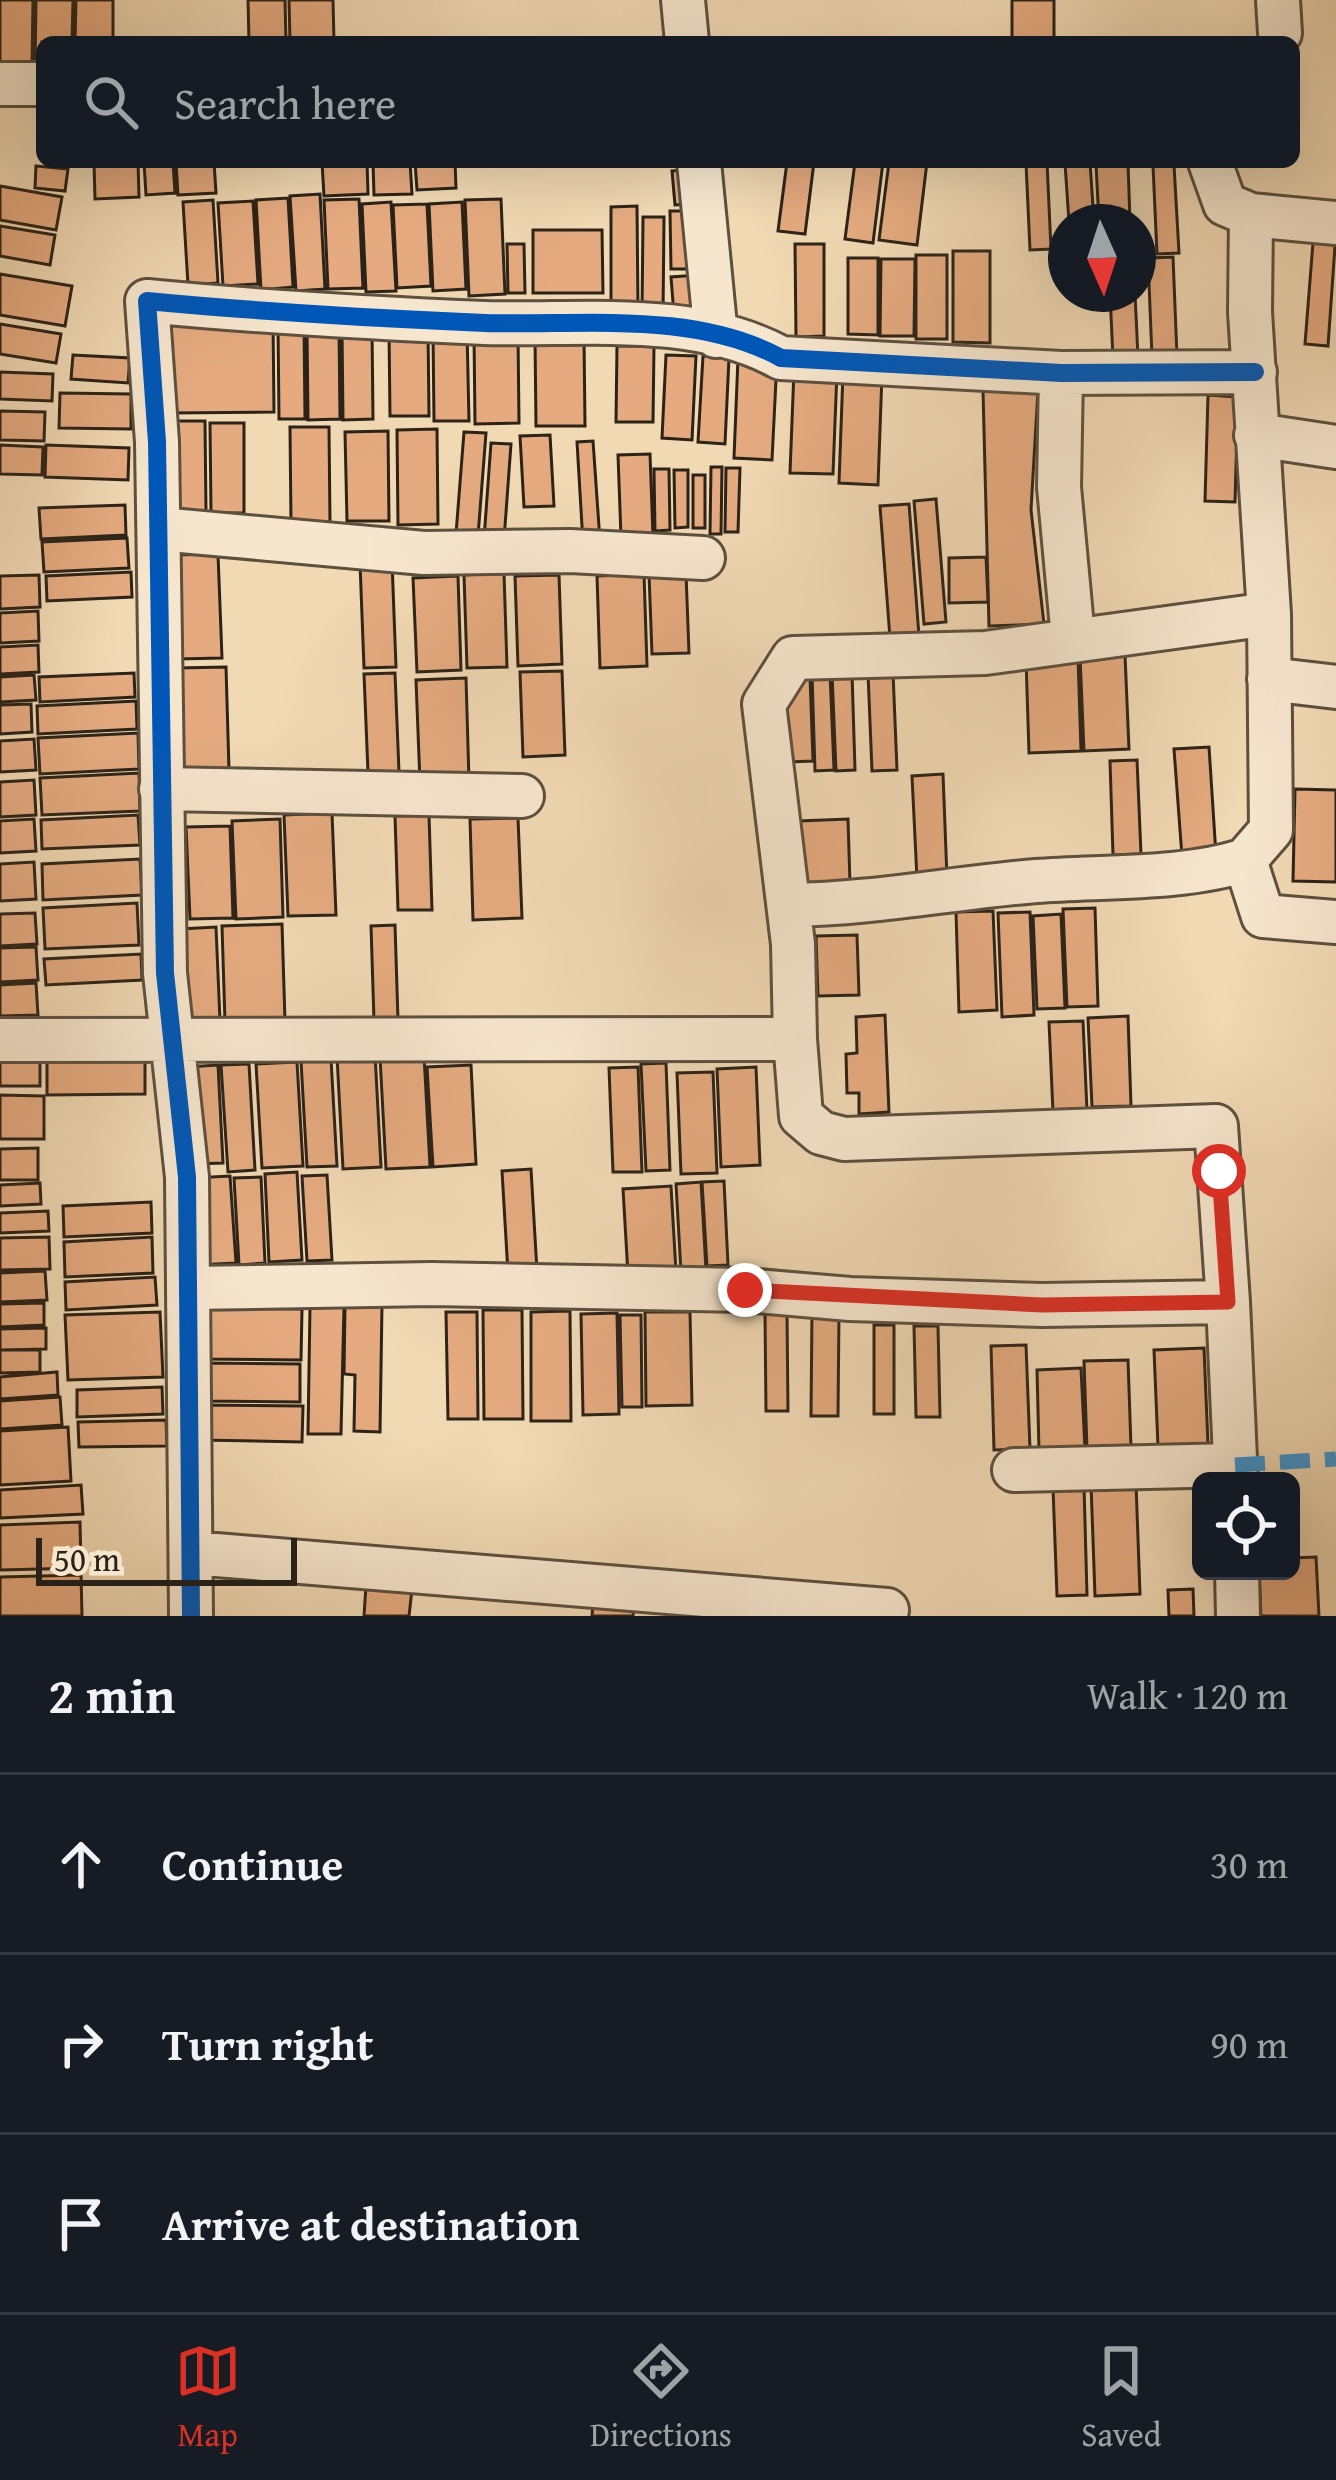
<!DOCTYPE html>
<meta charset="utf-8">
<style>
:root{--surface:#171b24;--page:#242831;--text:#f1f3f6;--muted:#9ea1a6;--line:#363941;--accent:#d93025}
body{margin:0;font-family:"Gentium Book Plus",serif;background:var(--page);color:var(--text)}
.controls{position:absolute;right:36px;bottom:36px;display:grid;overflow:hidden;border-radius:18px;box-shadow:0 12px 48px #0002}
.controls button{width:108px;height:108px;display:grid;place-items:center;padding:0;border:0;border-bottom:3px solid var(--line);background:var(--surface);color:var(--text);font:60px sans-serif}
.compass{position:absolute;left:1048px;top:204px;width:108px;height:108px;border-radius:50%;background:var(--surface);box-shadow:0 12px 48px #0002;rotate:177deg}
.scale{position:absolute;left:36px;bottom:30px;width:261px;box-sizing:border-box;padding-left:12px;border:6px solid #2c2318;border-top:0;font-size:33px;line-height:42px;white-space:nowrap;color:#2c2318;-webkit-text-stroke:9px #f6e6ce;paint-order:stroke}
.stop{position:absolute;width:36px;height:36px;margin:-27px;border:9px solid #d93025;border-radius:50%;background:#fff}
.stop.end{background:#d93025;border-color:#fff;box-shadow:0 3px 12px #0008}
.list{margin:0;padding:0;list-style:none}
h2{display:flex;justify-content:space-between;align-items:center;height:156px;margin:0;padding:0 48px;font-size:51px}
h2 small{font-size:39px;font-weight:400;color:var(--muted)}
.list li{display:grid;grid-template-columns:78px 1fr auto;gap:36px;align-items:center;box-sizing:border-box;height:180px;padding:0 48px;border-top:3px solid var(--line)}
.list b{display:block;font-size:45px;white-space:nowrap}
.list em{font-size:39px;font-style:normal;color:var(--muted)}
.icon{flex:none;width:66px;height:66px;fill:none;stroke:currentColor;stroke-width:2;stroke-linecap:round;stroke-linejoin:round}
.map{position:relative;flex:none;width:1336px;height:1616px;overflow:hidden}
.search{position:absolute;background:var(--surface);box-shadow:0 12px 48px #0002;left:36px;right:36px;top:36px;height:132px;display:flex;align-items:center;gap:30px;box-sizing:border-box;padding:0 42px;border-radius:18px;color:var(--muted);font-size:45px}
.sheet{height:696px;background:var(--surface)}
nav{display:flex;justify-content:space-around;align-items:center;box-sizing:border-box;height:168px;border-top:3px solid var(--line);background:var(--surface);font-size:33px;color:var(--muted)}
nav a{display:grid;justify-items:center;gap:6px}
nav .on{color:var(--accent)}
.map>svg:first-child{display:block}
</style>
<div class="map">
<svg width="1336" height="1616" viewBox="0 0 1336 1616">
<rect width="100%" height="100%" fill="#f1d9b4"/>
<filter id="stains"><feTurbulence type="fractalNoise" baseFrequency=".00167" numOctaves="4"/><feColorMatrix values="0 0 0 0 .2 0 0 0 0 .09 0 0 0 0 .02 0 0 0 .5 -.17"/></filter>
<radialGradient id="worn" r=".72"><stop offset=".6" stop-color="#630" stop-opacity="0"/><stop offset="1" stop-color="#630" stop-opacity=".3"/></radialGradient>
<path fill="#e5aa80" stroke="#2c2318" stroke-width="3" d="M0,0H33L32,67H0Z
M36,0H73L72,42H42V71H35Z
M76,0H113V42H75Z
M248,0H285L286,42H249Z
M289,0H333L334,42H290Z
M1012,0H1054V42H1012Z
M94,162H138L139,197L95,199Z
M144,162H173L175,193L146,195Z
M176,162H214L216,193L178,195Z
M322,162H367L368,194L324,196Z
M373,162H410L412,194L374,195Z
M415,162H455L456,188L417,190Z
M787,162H814L805,234L778,231Z
M855,162H883L873,243L845,239Z
M889,162H927L917,245L879,240Z
M1047,162L1051,249L1030,250L1026,163Z
M1090,162L1094,222H1069L1065,163Z
M1128,162L1130,222H1099L1096,164Z
M1174,165L1179,253L1157,254L1153,166Z
M36,166L68,169L65,191L35,188Z
M687,170L690,204L675,205L672,171Z
M0,186L62,197L56,230L0,220Z
M320,194L325,289L296,291L290,196Z
M288,198L293,287L261,290L256,200Z
M359,199L363,288L328,289L324,200Z
M501,199L505,294L469,296L465,200Z
M213,200L218,283L188,285L183,202Z
M253,201L258,284L223,286L218,203Z
M391,202L396,291L366,292L362,204Z
M462,202L466,289L433,291L429,204Z
M427,204L431,286L397,288L393,205Z
M637,206L638,310L611,311V207Z
M670,211H690L691,269H671Z
M643,217H664L663,316H642Z
M0,226L55,235L50,265L0,256Z
M533,230H602L603,293H533Z
M1314,230L1336,232L1328,346L1305,344Z
M507,244H524L525,293H508Z
M795,244H824V336L796,337Z
M953,251H990V343L953,342Z
M916,255H947V339H916Z
M1173,257L1177,356L1152,357L1148,258Z
M848,258H878V335L848,334Z
M881,259H915L914,336H880Z
M0,274L72,286L65,326L0,315Z
M698,275L701,313L674,315L671,277Z
M1110,294H1135L1138,357L1113,358Z
M273,320L274,412L170,413L169,321Z
M0,324L61,334L56,363L0,354Z
M304,325L305,419H279L278,326Z
M342,328H372L373,419L343,420Z
M307,329H339L340,419L308,420Z
M428,329L429,416H390L389,330Z
M433,331H467L469,421H434Z
M474,334H518L519,423L475,424Z
M535,338H584L585,426H536Z
M617,346H654L653,422H616Z
M73,355L130,358L128,383L71,379Z
M666,355L696,356L692,440L662,438Z
M703,356L729,358L725,444L698,442Z
M738,358L777,360L772,460L734,458Z
M794,370L837,371L833,474L790,473Z
M0,372L53,374L52,401L0,399Z
M843,373L882,374L878,485L839,483Z
M1038,390L1031,510L1044,624L989,626L983,391Z
M60,393L131,394V429L59,428Z
M1208,395L1238,397L1235,502L1205,501Z
M0,411L45,412L44,441L0,440Z
M170,421H205L206,512L171,513Z
M210,423H244V513H211Z
M290,427H329L330,523H291Z
M437,429L438,524L398,525L397,430Z
M388,431L389,521H347L345,432Z
M464,432L486,433L478,536L456,534Z
M550,435L554,506L524,507L520,436Z
M593,441L600,541L583,543L577,442Z
M491,443L511,444L504,540L484,539Z
M0,445L43,447L42,475L0,474Z
M46,445L129,448L128,480L45,477Z
M650,454L653,536L621,537L618,455Z
M711,467H722L721,534H710Z
M726,468H740L738,532H725Z
M654,469H669L670,530L655,531Z
M674,470H688V527L675,528Z
M693,475H705V528H693Z
M936,499L946,622L924,624L914,501Z
M909,504L919,636L890,638L880,506Z
M125,505L126,535L41,539L39,508Z
M127,538L129,568L44,572L42,542Z
M218,554L222,658L178,659L174,555Z
M986,557L988,602L949,603V558Z
M392,561L396,667L364,668L360,563Z
M131,572L132,597L47,601L46,576Z
M504,573L507,667L467,668L464,575Z
M686,573L689,653L652,654L649,574Z
M644,574L647,666L600,668L597,576Z
M39,575L40,607L0,609V576Z
M559,575L562,664L518,666L515,576Z
M458,576L461,670L417,672L413,578Z
M38,611L39,641L0,643V613Z
M38,645L39,672L0,674V647Z
M1125,655L1129,749L1084,751L1080,656Z
M1078,657L1081,751L1029,753L1026,659Z
M226,667L229,770L180,772L177,668Z
M562,671L565,755L523,757L520,672Z
M893,672L897,770L872,771L868,673Z
M134,673L135,697L40,702L39,677Z
M395,673L399,772L368,773L364,674Z
M830,673L834,770L815,771L812,674Z
M832,673H852L855,770L836,771Z
M34,675L36,700L0,702V677Z
M784,676H810L813,761L788,762Z
M466,678L469,781L420,783L416,680Z
M136,701L137,729L38,734L37,706Z
M31,704L32,732L0,734V705Z
M138,733L139,769L40,774L38,738Z
M34,739L36,770L0,772V741Z
M1209,747L1216,855L1182,857L1174,749Z
M1137,760L1141,854L1113,855L1110,761Z
M139,773L140,811L42,815L40,778Z
M943,774L947,878L917,879L912,776Z
M34,780L36,815L0,817V782Z
M1295,789L1336,790V882L1293,881Z
M332,813L336,915L288,916L284,815Z
M138,815L140,845L42,849L41,820Z
M429,815L432,910H398L395,816Z
M518,818L522,918L473,920L470,819Z
M34,819L36,851L0,853V821Z
M280,819L283,917L236,919L232,821Z
M848,819L850,884L801,886L799,821Z
M230,826L233,918L190,919L186,827Z
M140,859L142,895L43,900L42,864Z
M34,862L36,899L0,901V864Z
M137,903L139,945L45,949L43,908Z
M1095,908L1098,1006L1067,1007L1063,909Z
M993,911L997,1010L959,1012L956,912Z
M1030,912L1034,1015L1002,1017L998,913Z
M35,913L37,944L0,946V914Z
M1061,914L1065,1008L1037,1009L1033,916Z
M282,924L285,1021L225,1023L222,926Z
M395,925L398,1020L374,1021L371,926Z
M216,927L220,1021L183,1022L180,929Z
M857,935L859,995L818,996L816,936Z
M36,947L38,980L0,982V948Z
M141,954L142,980L46,985L44,959Z
M36,983L38,1015L0,1016V985Z
M885,1015L889,1112L859,1114V1093H847L846,1054L857,1053L856,1017Z
M1128,1016L1131,1106L1092,1107L1088,1018Z
M1083,1021L1087,1111L1053,1112L1049,1022Z
M40,1048V1086H0V1049Z
M375,1054L381,1167L343,1169L337,1056Z
M424,1055L430,1167L386,1169L380,1057Z
M145,1057V1094L47,1095V1058Z
M331,1059L337,1166L307,1167L301,1061Z
M297,1062L303,1166L262,1168L256,1064Z
M666,1063L670,1170L646,1171L641,1064Z
M249,1064L255,1170L228,1172L221,1065Z
M218,1065L223,1163L193,1164L187,1067Z
M471,1065L476,1164L433,1167L427,1067Z
M638,1067L642,1172H613L609,1068Z
M756,1067L760,1165L721,1167L717,1069Z
M713,1072L717,1173L681,1174L677,1073Z
M0,1095L44,1096V1139H0Z
M38,1148V1180H0V1149Z
M531,1169L537,1271L508,1273L502,1171Z
M297,1172L302,1260L269,1262L265,1174Z
M327,1175L332,1260L307,1261L302,1176Z
M230,1176L236,1263L197,1265L193,1178Z
M261,1177L265,1263L239,1265L234,1178Z
M724,1181L728,1265L707,1266L702,1182Z
M701,1182L706,1270L681,1272L676,1184Z
M40,1183L41,1204L0,1206V1185Z
M671,1186L676,1272L628,1275L623,1189Z
M151,1202L152,1233L64,1237L63,1206Z
M48,1211L49,1231L0,1233V1213Z
M49,1237L50,1269L0,1270V1238Z
M152,1237L153,1273L65,1277L64,1242Z
M45,1271L47,1300L0,1302V1273Z
M155,1277L157,1305L66,1310L65,1282Z
M44,1303V1325L0,1327V1304Z
M345,1304L382,1305L380,1432L354,1431L355,1375L344,1374Z
M310,1306L344,1307L341,1434H308Z
M202,1308L302,1309L301,1360L201,1359Z
M483,1310H522L523,1419H484Z
M570,1311L571,1421H531V1312Z
M812,1311H839L838,1416H811Z
M160,1312L163,1377L68,1380L65,1315Z
M446,1312H477L478,1419H448Z
M645,1312H690L692,1405L646,1406Z
M617,1313L619,1414L583,1415L581,1314Z
M765,1313H787L788,1411H766Z
M620,1315H641L642,1407H622Z
M874,1325H894V1414H874Z
M914,1326H938L940,1417H916Z
M46,1328V1349L0,1350V1329Z
M1026,1345L1030,1449L994,1450L991,1346Z
M1204,1348L1208,1445L1158,1447L1154,1350Z
M0,1350H40V1372L0,1373Z
M1128,1360L1131,1447L1087,1449L1084,1361Z
M201,1363L300,1364V1402L200,1401Z
M1081,1368L1085,1450L1039,1451L1037,1370Z
M57,1372L58,1395L0,1399V1377Z
M162,1387L163,1414L77,1417V1390Z
M60,1397L62,1425L0,1429V1401Z
M199,1405L303,1406L302,1442L199,1440Z
M166,1420L167,1446L79,1447L78,1422Z
M68,1427L71,1481L0,1485V1431Z
M1136,1483L1140,1594L1095,1596L1091,1484Z
M81,1485L83,1514L0,1518V1490Z
M1084,1486L1087,1595L1057,1596L1053,1488Z
M80,1522L81,1568L0,1570V1525Z
M1316,1557L1319,1616H1261L1259,1571H1291V1558Z
M81,1575L82,1616H0V1577Z
M366,1585L412,1589L409,1616H364Z
M1193,1589L1194,1616H1169L1168,1590Z
M593,1603L634,1607L633,1616H592Z"/>
<g fill="none" stroke-linecap="round" stroke-linejoin="round">
<defs>
<path id="minor" d="M683,0L687,42
M1278,0L1280,33
M0,84H42
M699,162L716,336
M1210,162L1225,204L1251,215L1336,223
M1061,373L1059,487L1073,638
M1256,435L1336,447
M159,529L424,553L570,551L703,558
M1269,679L1336,687
M161,789L522,796
M1245,860L1271,830L1269,614
M789,905C872,904 953,888 1036,881C1102,876 1184,880 1245,860L1263,916L1336,922
M0,1040L795,1039L793,944L764,704L793,658L985,653L1269,614L1250,312L1251,215
M190,1288L432,1284L745,1290L850,1299L1042,1305L1228,1302L1216,1126L844,1139L821,1133L801,1116L795,1039
M1228,1302L1236,1481
M1014,1470L1235,1465
M192,1553L887,1610
M1237,1571L1238,1616
M191,1616L187,1177L165,973L157,442L147,301C260,312 372,318 485,323C581,326 693,310 781,358L1061,373L1255,372"/>
</defs>
<use href="#minor" stroke="#5d503f" stroke-width="48"/>
<use href="#minor" stroke="#f6e6ce" stroke-width="42"/>
<path stroke="#3c95d4" stroke-width="15" stroke-dasharray="30 15" stroke-linecap="butt" d="M1235,1465L1336,1459"/>
<defs>
<path id="cycleway" d="M191,1616L187,1177L165,973L157,442L147,301C260,312 372,318 485,323C581,326 693,310 781,358L1061,373L1255,372"/>
</defs>
<use href="#cycleway" stroke="#f6e6ce" stroke-width="26"/>
<use href="#cycleway" stroke="#0057b8" stroke-width="18"/>
</g>
<g fill="none" stroke-linecap="round" stroke-linejoin="round">
<path stroke="#d93025" stroke-width="15" d="M745,1290L1042,1305L1228,1302L1219,1171"/>
</g>
<rect width="100%" height="100%" filter="url(#stains)"/>
<rect width="100%" height="100%" fill="url(#worn)"/>
</svg>
<div class="controls">
<button><svg class="icon" aria-label="locate" viewBox="0 0 24 24"><circle cx="12" cy="12" r="6"/><path d="M12 2v4M12 18v4M2 12h4M18 12h4"/></svg></button>
</div>
<svg class="compass" viewBox="-18 -18 36 36"><path d="M0-13l5 13h-10z" fill="#e53935"/><path d="M0 13l5-13h-10z" fill="#9ea1a6"/></svg>
<div class="scale">50 m</div>
<div class="stop" style="left:1219px;top:1171px"></div>
<div class="stop end" style="left:745px;top:1290px"></div>
<div class="search"><svg class="icon" aria-label="search" viewBox="0 0 24 24"><circle cx="10" cy="10" r="6"/><path d="M15 15l6 6"/></svg>Search here</div>
</div>
<section class="sheet">
<h2>2 min<small>Walk · 120 m</small></h2>
<ul class="list">
<li><svg class="icon" aria-label="ahead" viewBox="0 0 24 24"><path d="M12 20V5M6 11l6-6 6 6"/></svg><div><b>Continue</b></div><em>30 m</em></li>
<li><svg class="icon" aria-label="right" viewBox="0 0 24 24"><path d="M7 20v-9h11M14 6l5 5-5 5"/></svg><div><b>Turn right</b></div><em>90 m</em></li>
<li><svg class="icon" aria-label="arrive" viewBox="0 0 24 24"><path d="M6 21V4h12l-3 4 3 4H6"/></svg><div><b>Arrive at destination</b></div></li>
</ul>
</section>
<nav>
<a class="on"><svg class="icon" aria-label="map" viewBox="0 0 24 24"><path d="M3 6l6-2 6 2 6-2v14l-6 2-6-2-6 2zM9 4v14M15 6v14"/></svg>Map</a>
<a><svg class="icon" aria-label="directions" viewBox="0 0 24 24"><path d="M12 3l9 9-9 9-9-9zM9 14v-3h6M13 9l2 2-2 2"/></svg>Directions</a>
<a><svg class="icon" aria-label="saved" viewBox="0 0 24 24"><path d="M7 4h10v16l-5-4-5 4z"/></svg>Saved</a>
</nav>
